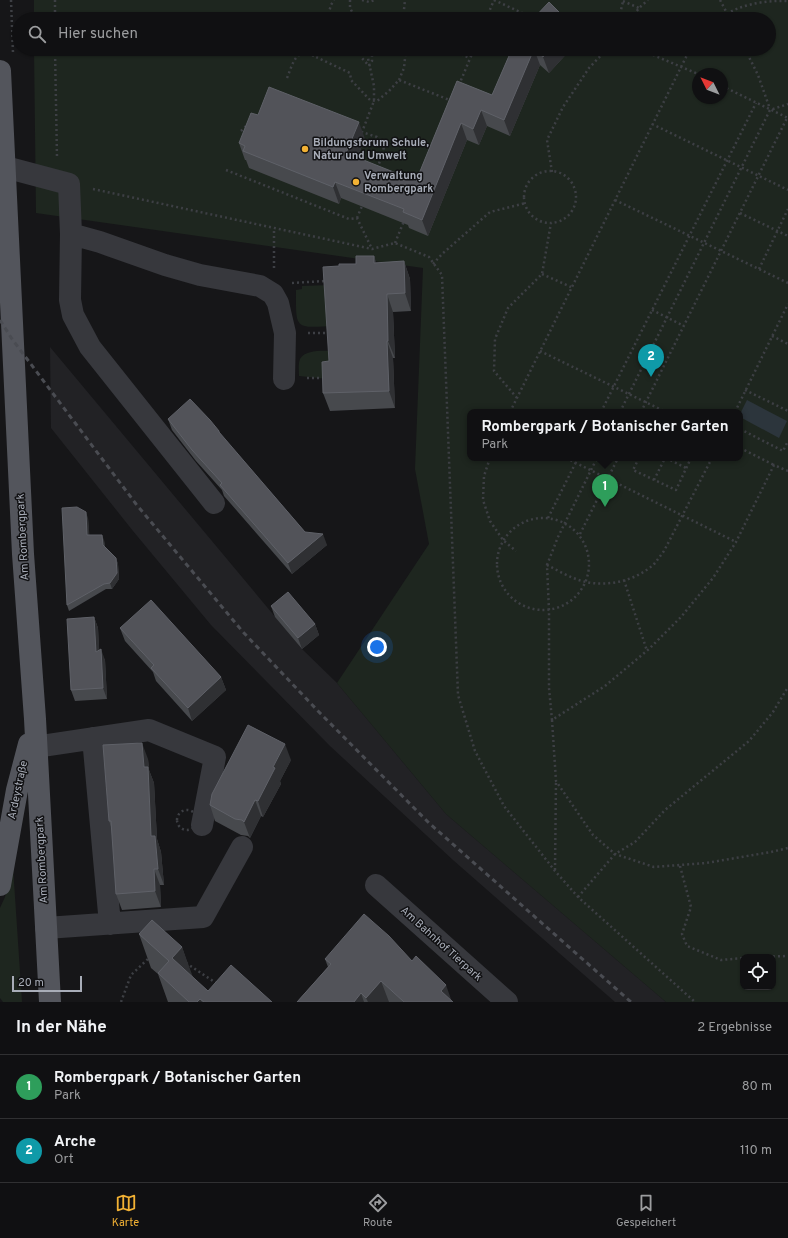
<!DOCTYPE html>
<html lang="de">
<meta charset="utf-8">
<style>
:root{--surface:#101012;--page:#19191b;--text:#f1f3f6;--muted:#9c9d9f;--line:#303032;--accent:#f2b134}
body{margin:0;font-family:Overpass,sans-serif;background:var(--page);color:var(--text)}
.controls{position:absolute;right:12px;bottom:12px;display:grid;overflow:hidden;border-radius:8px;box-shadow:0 1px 3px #0004}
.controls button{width:36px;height:36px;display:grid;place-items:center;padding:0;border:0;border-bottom:1px solid var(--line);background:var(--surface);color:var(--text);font:20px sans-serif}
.compass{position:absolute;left:692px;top:68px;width:36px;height:36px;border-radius:50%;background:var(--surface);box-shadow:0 1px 3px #0004;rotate:312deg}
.scale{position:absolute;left:12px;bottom:10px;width:70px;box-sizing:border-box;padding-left:4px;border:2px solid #a8adb8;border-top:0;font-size:11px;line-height:14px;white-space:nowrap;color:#a8adb8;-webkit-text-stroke:3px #111113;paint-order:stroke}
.you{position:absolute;left:377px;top:647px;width:14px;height:14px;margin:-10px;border:3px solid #fff;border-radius:50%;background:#1a73e8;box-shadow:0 0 0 6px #1a73e833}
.badge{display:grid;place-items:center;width:26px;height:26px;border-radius:50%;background:var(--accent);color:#fff;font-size:13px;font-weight:700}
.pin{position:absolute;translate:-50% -33px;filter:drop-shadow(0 1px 2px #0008)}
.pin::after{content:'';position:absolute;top:21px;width:14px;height:12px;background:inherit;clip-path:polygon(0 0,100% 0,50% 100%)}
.popup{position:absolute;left:467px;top:409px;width:276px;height:52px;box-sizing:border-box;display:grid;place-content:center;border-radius:8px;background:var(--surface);filter:drop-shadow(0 1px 3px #0005);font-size:13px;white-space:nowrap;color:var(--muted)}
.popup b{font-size:15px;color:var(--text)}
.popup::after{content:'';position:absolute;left:50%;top:100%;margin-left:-8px;border:8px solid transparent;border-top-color:var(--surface)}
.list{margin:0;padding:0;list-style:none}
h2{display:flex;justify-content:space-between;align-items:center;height:52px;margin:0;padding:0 16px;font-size:17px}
h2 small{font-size:13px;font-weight:400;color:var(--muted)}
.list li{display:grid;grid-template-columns:26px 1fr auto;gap:12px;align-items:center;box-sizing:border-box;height:64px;padding:0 16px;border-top:1px solid var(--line)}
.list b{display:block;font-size:15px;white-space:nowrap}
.list p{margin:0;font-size:13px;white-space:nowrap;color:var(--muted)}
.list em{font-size:13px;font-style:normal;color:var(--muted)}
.icon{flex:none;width:22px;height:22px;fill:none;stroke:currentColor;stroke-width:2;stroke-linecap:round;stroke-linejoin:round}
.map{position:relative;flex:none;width:788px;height:1002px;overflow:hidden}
.search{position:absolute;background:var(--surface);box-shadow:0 1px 3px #0004;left:12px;right:12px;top:12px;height:44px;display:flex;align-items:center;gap:10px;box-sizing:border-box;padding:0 14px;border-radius:22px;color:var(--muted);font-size:15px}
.sheet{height:180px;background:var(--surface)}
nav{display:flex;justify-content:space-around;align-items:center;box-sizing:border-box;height:56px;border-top:1px solid var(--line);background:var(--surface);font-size:11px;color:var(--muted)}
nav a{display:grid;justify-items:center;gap:2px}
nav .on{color:var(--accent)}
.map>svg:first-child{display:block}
</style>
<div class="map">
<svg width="788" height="1002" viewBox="0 0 788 1002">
<rect width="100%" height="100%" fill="#161618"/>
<path fill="#222225" d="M50,347L302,649L337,683L446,814L666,1002H615L453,860L330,746L211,625L133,531L51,428Z"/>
<path fill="#1e261f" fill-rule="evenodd" d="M34,0H788V1002H666L446,814L337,683L429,544L415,469L423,268L36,213L34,49H769V19H34ZM698,74H722V98H698ZM470,412H740V458H470ZM743,957H773V987H743Z
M330,285L333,326C294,328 296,329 296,290L302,289V286Z
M334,351L328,379L299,376C299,371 298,364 300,359C306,349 324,351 334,351Z
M13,867L22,1002H3L0,998V908L5,897Z"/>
<path fill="#2c353c" d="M747,400L787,421L779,438L740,417V414Z"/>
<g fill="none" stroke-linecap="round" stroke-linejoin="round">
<path stroke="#3d3f44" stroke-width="2.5" stroke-dasharray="2 3" stroke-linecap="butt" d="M11,0L13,53
M55,0V19
M350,0V8L356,19
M362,0L369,2L375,0
M494,0L531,17L538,15
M720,0L730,19
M623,1L639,8
M562,16L569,19
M327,19L331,5L334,0
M403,19L405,0
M486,19L494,0
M619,19L623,1L622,0
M631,19L639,8L648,0
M718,19C738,5 763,0 788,1
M55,49L57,158
M317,49L314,56L350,73L351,80L370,100L377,101L389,91L399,80L452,101
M360,49L361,57L369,66
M366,49L374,86V101L362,132L377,137L383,143L384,152L377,168
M447,49L470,58
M639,49L698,74
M745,49L758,75L770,109
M369,66L372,61V49
M287,78C293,64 295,47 314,56
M399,80L404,68L406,49
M459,85L474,49
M722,86L788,118
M652,124L788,190
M241,131L248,124
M226,170L349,219L357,218L372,249
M524 197a26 26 0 1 1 52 0a26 26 0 1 1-52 0Z
M552,172L547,140L563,107L589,68L607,49
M93,189L372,249L395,243L429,257L442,275L458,695L475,751L504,806L555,871L578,897L695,1002
M615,200L788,283
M740,213L788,236
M357,218L362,206
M395,243L404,221
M433,264L442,254L490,212L526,203
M274,268V228
M759,269L788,209
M542,274L571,287
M292,283L324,281
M652,310L684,326
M308,333H331
M772,336L788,344
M540,351L666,412
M307,378H325
M745,390L788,411
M517,398L494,371L495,339L508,308L542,274L551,223
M510,412L690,49
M601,412L756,103
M620,412L770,110L788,104
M641,412L787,118
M735,412L788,304
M740,429L783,451L788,441
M740,448L774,465
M490,458L484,476L483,500L490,521L503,540L516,551
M566,458L736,542
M639,458L633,470L676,490L691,458
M666,458L686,468
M788,471L774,465L736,542L713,578L681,617L649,649L605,686L552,720L556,781L593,835L615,854L654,867L706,863L771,852L788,848
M654,480L665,458
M497 564a46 46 0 1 1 92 0a46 46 0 1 1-92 0Z
M548,518L578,458
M580,534L618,458
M547,565C559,571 572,579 586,582C609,587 638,580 655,563C658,559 661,555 664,551L712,458
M624,580L647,651
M552,720L549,688V611L547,565L558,537L597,458
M177 820a10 10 0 1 1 20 0a10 10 0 1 1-20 0Z
M680,866L691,907L682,934L687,946L721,960L743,958
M555,870L556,781
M578,897L615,854L635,842L665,810L749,741L773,712L788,687
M758,957L788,956
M186,963L216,983
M121,1002L131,975L150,957"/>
<path stroke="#37383d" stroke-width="22" d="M5,167L69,184L71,234L70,300L73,315L90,347L214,503
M71,234L100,242L165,265L200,275L260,286L273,294L278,303L285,333L284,379
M93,738L110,924
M35,747L149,730L215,757L202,825
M376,885L507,1002
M46,928L203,917L242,847"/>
<path stroke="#53555c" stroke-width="22" d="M0,71L23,554L35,719L50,1002
M0,885L17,790L29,744"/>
<path stroke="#4a4c52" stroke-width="3" stroke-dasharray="5 4" stroke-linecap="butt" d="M0,320L12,339L136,504L243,632L318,711L429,823L631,1002"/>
</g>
<path fill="#47494d" d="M512,49H571L549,73L540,65L510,136L487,126L479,145L467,140L428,236L409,228L408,225L341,198L339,204L249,168L246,160H245L239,143L258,115L365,139L357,158L416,181L457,81L492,95Z
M374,256L376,263L404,261L410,279L411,311L393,312L395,358H393L395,408L330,411L323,393L329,361L339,266L356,264Z
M168,419L220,434L305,532L327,545L292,574L224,496L222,490L196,461L172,430Z
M88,518L89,535L104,540L105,547L116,558L118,564L119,579L112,589H106L69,611L67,605Z
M271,606L315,624L319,635L302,649L275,617Z
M94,617L98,628L99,650L105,660L107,699L75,701L71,690Z
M120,628L221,677L226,690L192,721L156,681L153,672L125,641Z
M148,759L149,770L154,783L157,839L161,852L164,885H160L161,907L122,910L116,894L112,830L109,821Z
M291,760L280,781L281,784L263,817L261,816L250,838L248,836L241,835L215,821L210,805Z
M139,934L182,947L192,977L208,991L272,1002H168L158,974L151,968Z
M325,959L412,961L453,1002H297L328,967Z"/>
<path fill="#2f3033" d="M534,49L540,65L510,136L504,120Z
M550,49H571L549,73L543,57Z
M481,110L487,126L479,145L473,129Z
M359,122L365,139L352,170L346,153Z
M461,123L467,140L428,236L422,220Z
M335,182L341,198L339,204L333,187Z
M374,256L380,273L374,263Z
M404,261L410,279L411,311L405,293Z
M387,294L393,312L395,358L388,341Z
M387,341L393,358L395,408L389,391Z
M86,512L88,518L90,541L87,535Z
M323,534L327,545L292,574L288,563Z
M102,535L104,540L105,551L103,545Z
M116,558L118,564L119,579L112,589L110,583Z
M94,617L98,628L100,663L96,652Z
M315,624L319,635L302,649L298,638Z
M101,649L105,660L107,699L103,688Z
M221,677L226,690L192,721L188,708Z
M142,743L148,759L149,770L154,783L157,839L161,852L164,885L158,869L151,836L144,767Z
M285,744L291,760L280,781L281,784L263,817L258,801L273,767Z
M255,800L261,816L250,838L244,822Z
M154,869L160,885L161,907L155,891Z
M182,947L194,980L172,958Z
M381,981L389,1002H368L366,998Z
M446,985L452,1002L441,991Z
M361,993L364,1002H354Z
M200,999L202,1002H197Z"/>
<path fill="#525359" stroke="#5f6168" d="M549,2L566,19H533Z
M512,49H534L504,120L481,110L473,129L461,123L422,220L403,212L404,209L335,182L333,187L243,151L245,146L239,143L251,113L258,115L269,87L359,122L346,153L416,181L457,81L492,95Z
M534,49H550L543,57Z
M356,256H374V263L404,261L405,293L387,294L388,341H387L389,391L323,393L322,362L329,361L323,267L339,266V264H356Z
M190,399L210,420L219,431V432L305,532L323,534L288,563L220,485L222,483L192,450L168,419Z
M77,507L86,512L87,535H102L103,545L116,558L117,573L110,583L104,584L67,605L62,508Z
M288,592L315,624L298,638L271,606Z
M151,600L221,677L188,708L151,668L154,665L120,628Z
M94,617L96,652L101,649L103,688L71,690L67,619Z
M248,725L285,744L273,767L275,768L258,801L255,800L244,822L242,820L235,819L210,805L212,794Z
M142,743L144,767H148L151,836H155L158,869H154L155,891L116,894L111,821H109L103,745Z
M364,914L389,936L412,961L416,956L446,985L441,991L453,1002H404L381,981L366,998L361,993L354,1002H297L331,964L325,959Z
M152,920L182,947L172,958L208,991L231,965L272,1002H204L200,999L197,1002H189L158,973L169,961L139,934Z"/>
<g fill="#f2b134" stroke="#111113" stroke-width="1.5">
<circle cx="305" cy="149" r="4"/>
<circle cx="356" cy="182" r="4"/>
</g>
<g text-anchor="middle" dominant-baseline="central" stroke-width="3" stroke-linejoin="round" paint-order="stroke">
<g font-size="11" font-weight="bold" fill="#a8adb8" stroke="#111113" text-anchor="start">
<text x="313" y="143">Bildungsforum Schule,<tspan x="313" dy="13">Natur und Umwelt</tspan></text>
<text x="364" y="176">Verwaltung<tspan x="364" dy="13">Rombergpark</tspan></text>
</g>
<g font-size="11" fill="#a8adb8" stroke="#111113">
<text transform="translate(23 537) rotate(-93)">Am Rombergpark</text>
<text transform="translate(18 790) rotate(-78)">Ardeystraße</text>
<text transform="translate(42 860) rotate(-93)">Am Rombergpark</text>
<text transform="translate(441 944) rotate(42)">Am Bahnhof Tierpark</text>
</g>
</g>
</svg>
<div class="controls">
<button><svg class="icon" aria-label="locate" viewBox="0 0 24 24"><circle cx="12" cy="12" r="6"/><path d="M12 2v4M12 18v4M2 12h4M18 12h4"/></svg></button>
</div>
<svg class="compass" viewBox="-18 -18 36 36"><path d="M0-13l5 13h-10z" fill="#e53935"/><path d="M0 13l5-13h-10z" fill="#9c9d9f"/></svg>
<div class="scale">20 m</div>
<div class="you"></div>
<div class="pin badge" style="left:605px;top:507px;background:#2e9e5b">1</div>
<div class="popup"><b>Rombergpark / Botanischer Garten</b>Park</div>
<div class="pin badge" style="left:651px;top:377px;background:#0f9aa8">2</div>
<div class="search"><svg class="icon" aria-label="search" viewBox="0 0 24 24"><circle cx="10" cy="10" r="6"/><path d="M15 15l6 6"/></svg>Hier suchen</div>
</div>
<section class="sheet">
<h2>In der Nähe<small>2 Ergebnisse</small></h2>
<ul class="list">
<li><span class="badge" style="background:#2e9e5b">1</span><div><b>Rombergpark / Botanischer Garten</b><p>Park</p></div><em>80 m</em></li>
<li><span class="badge" style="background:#0f9aa8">2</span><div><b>Arche</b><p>Ort</p></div><em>110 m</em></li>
</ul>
</section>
<nav>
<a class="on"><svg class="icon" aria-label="map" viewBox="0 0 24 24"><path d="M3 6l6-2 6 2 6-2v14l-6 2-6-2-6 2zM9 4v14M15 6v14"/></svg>Karte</a>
<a><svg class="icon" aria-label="directions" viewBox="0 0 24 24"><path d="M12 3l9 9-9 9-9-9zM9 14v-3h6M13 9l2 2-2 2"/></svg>Route</a>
<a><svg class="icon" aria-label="saved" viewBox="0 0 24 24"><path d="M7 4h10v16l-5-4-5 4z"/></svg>Gespeichert</a>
</nav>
